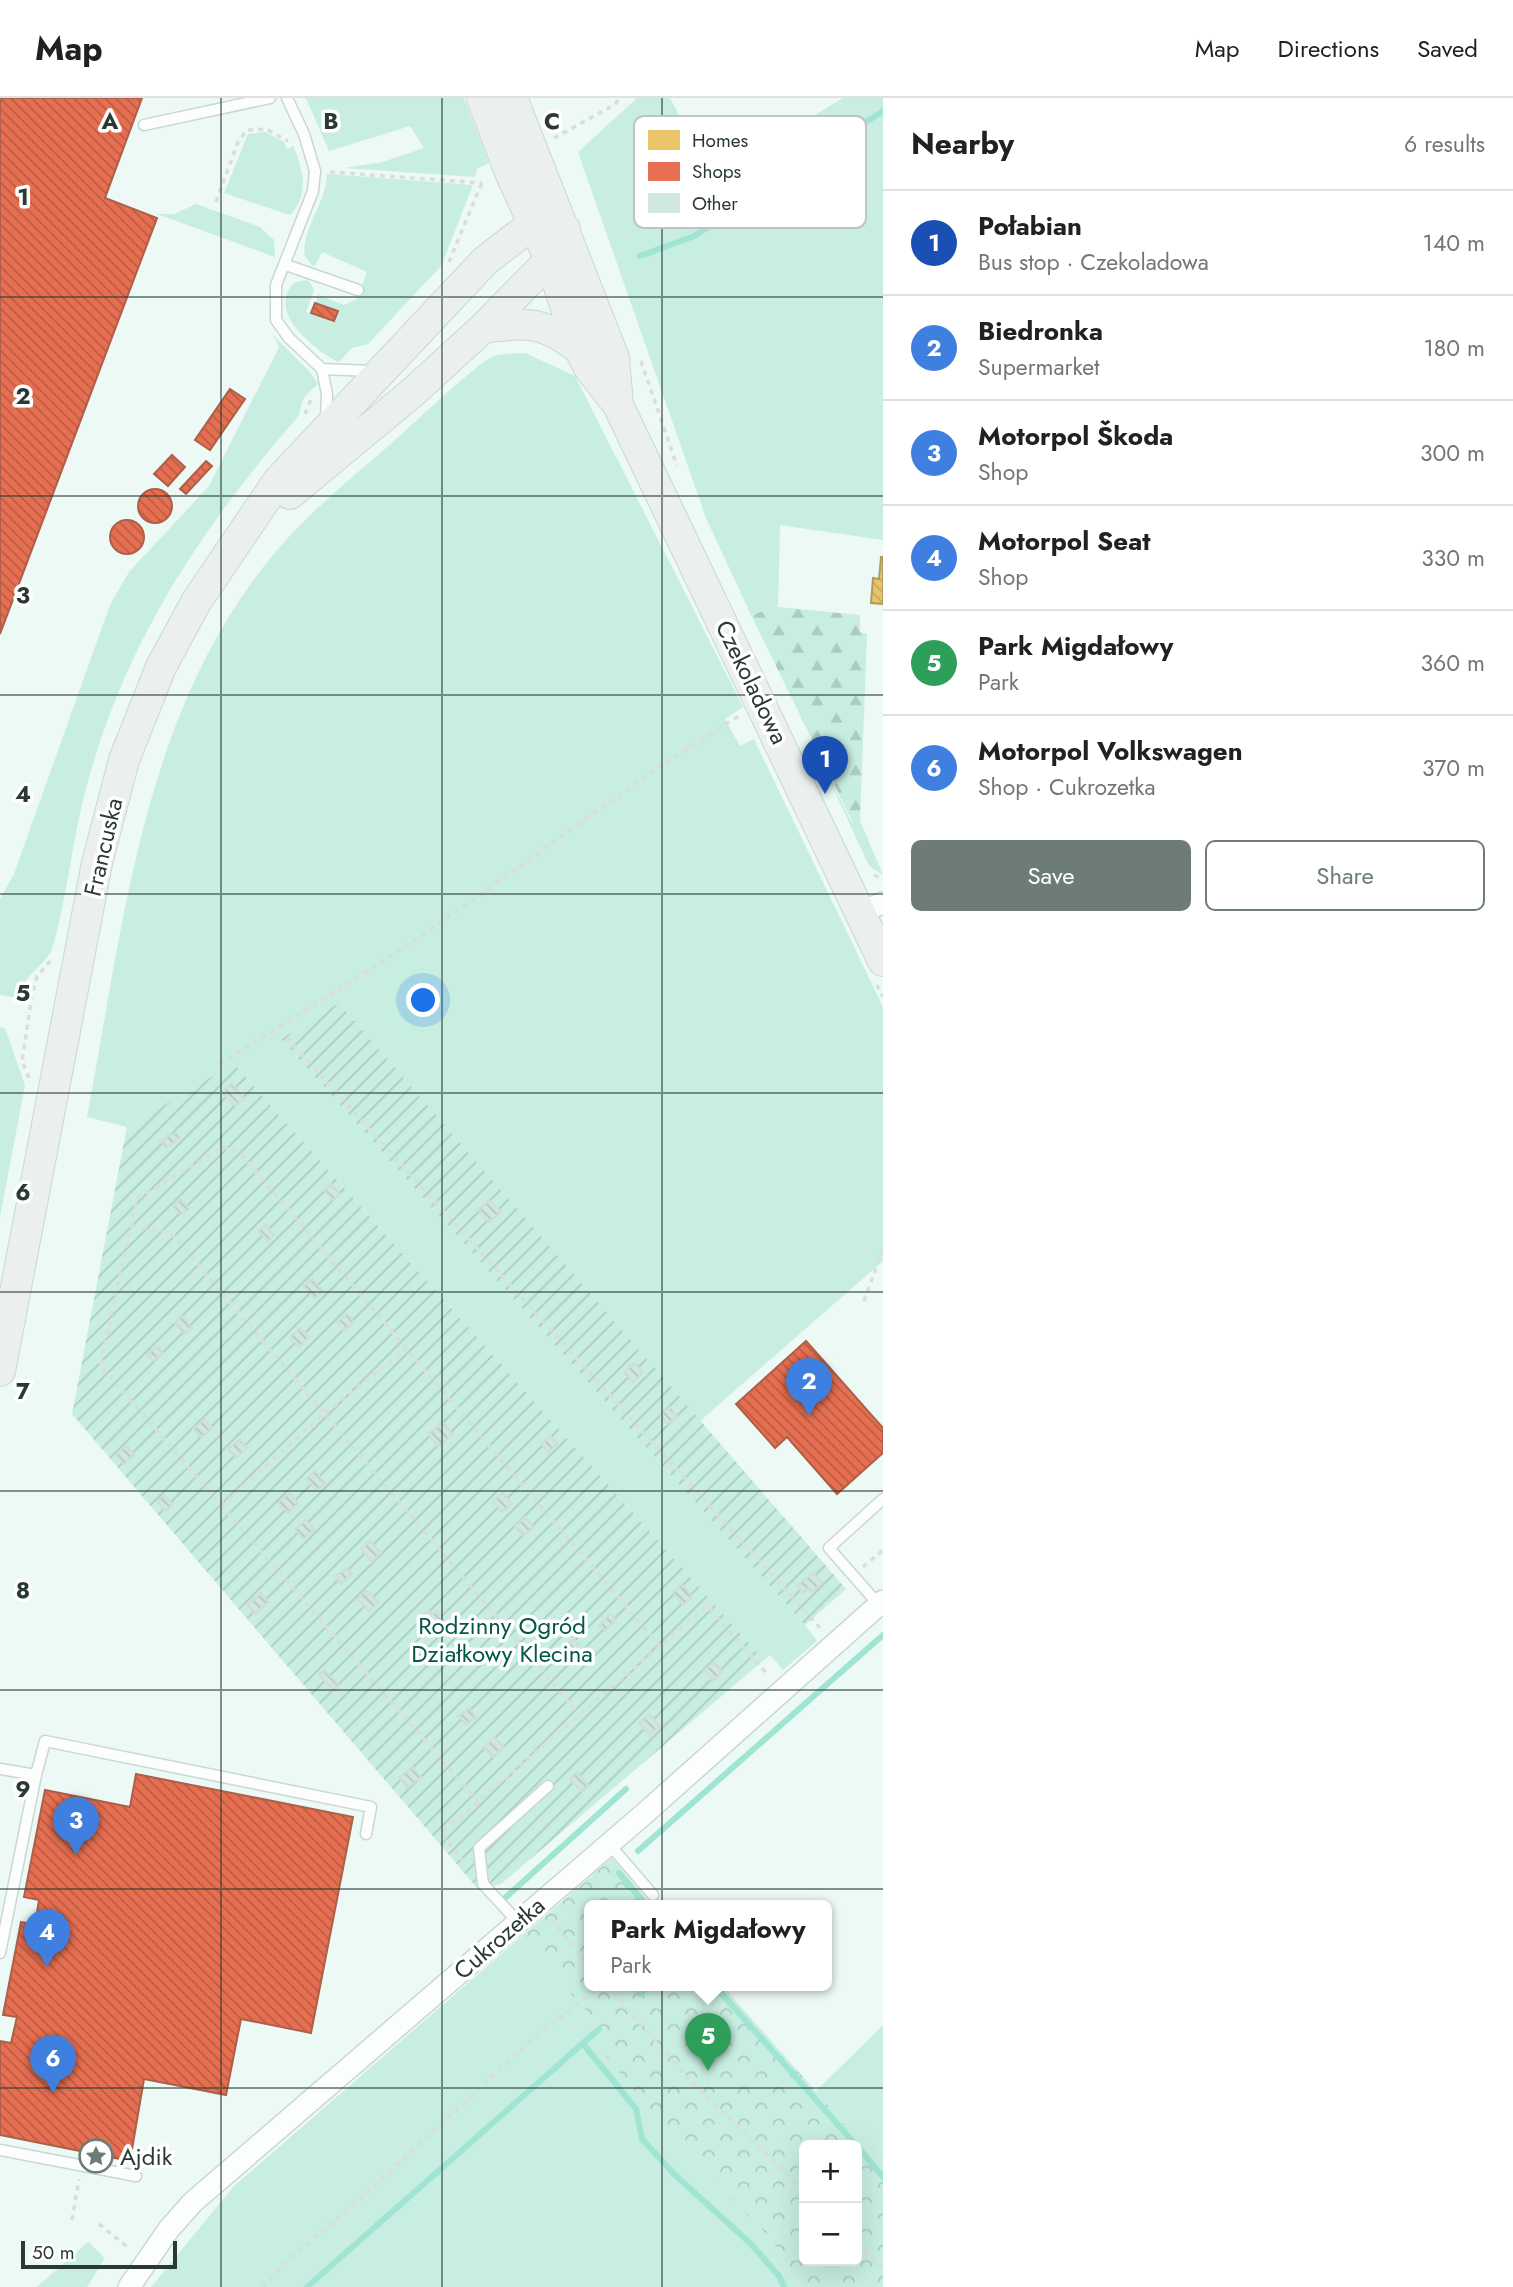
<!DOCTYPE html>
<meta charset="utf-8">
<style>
:root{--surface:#fff;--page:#f6f6f6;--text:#202124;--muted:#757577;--line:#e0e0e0;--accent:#6e7c78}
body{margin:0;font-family:Jost,sans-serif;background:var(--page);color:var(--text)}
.controls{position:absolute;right:21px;bottom:21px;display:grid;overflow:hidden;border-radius:10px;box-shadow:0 7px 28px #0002}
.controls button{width:63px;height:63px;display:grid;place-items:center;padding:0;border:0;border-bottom:2px solid var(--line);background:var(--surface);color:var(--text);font:35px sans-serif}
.scale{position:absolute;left:21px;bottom:18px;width:156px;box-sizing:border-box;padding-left:7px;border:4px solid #2a3935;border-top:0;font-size:19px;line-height:24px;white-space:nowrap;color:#2a3935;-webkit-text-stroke:5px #fff;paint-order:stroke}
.you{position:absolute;left:424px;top:903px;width:24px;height:24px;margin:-18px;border:5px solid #fff;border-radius:50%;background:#1a73e8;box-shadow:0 0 0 10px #1a73e833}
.badge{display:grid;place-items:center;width:46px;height:46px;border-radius:50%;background:var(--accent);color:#fff;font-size:23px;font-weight:700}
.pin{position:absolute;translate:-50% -58px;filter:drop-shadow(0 2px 4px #0008)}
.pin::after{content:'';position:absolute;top:37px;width:24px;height:21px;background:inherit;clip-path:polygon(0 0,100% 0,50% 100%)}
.popup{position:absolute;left:584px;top:1802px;width:248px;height:91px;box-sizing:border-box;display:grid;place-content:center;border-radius:10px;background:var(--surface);filter:drop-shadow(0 2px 5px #0005);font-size:23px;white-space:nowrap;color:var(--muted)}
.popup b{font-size:26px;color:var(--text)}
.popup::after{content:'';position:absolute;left:50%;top:100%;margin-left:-14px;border:14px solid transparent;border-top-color:var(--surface)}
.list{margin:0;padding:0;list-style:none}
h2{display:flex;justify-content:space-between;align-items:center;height:91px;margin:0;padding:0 28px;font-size:30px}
h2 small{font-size:23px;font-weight:400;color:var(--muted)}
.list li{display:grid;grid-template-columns:46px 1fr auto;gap:21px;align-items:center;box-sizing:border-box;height:105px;padding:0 28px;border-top:2px solid var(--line)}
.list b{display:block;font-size:26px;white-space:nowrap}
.list p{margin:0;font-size:23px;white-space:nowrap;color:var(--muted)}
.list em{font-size:23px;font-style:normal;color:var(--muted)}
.actions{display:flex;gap:14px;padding:21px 28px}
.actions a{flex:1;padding:16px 0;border:2px solid var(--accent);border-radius:10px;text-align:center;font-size:24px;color:var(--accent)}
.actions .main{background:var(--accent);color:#fff}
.map{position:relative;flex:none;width:883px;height:2189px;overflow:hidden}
header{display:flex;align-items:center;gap:42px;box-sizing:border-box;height:98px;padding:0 35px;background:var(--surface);border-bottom:2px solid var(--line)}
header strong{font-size:33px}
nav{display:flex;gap:38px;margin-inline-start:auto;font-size:24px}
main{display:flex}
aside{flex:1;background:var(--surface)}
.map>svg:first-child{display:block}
</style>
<header>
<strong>Map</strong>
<nav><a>Map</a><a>Directions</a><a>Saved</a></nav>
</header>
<main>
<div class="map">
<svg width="883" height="2189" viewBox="0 0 883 2189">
<defs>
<pattern id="forest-firs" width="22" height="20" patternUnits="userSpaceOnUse" patternTransform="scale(1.75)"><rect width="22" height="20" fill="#c8ede1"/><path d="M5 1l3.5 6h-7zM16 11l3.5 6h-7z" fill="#acccc2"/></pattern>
<pattern id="park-crowns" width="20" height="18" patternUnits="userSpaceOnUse" patternTransform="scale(1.75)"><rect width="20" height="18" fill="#c8ede1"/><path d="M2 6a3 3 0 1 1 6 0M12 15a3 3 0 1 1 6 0" fill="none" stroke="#acccc2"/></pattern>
<pattern id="garden-furrows" width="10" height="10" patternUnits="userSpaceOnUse" patternTransform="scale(1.75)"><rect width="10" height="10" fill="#c8ede1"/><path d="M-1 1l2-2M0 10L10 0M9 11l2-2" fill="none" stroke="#acccc2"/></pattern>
<pattern id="homes-back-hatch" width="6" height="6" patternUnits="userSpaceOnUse" patternTransform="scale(1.75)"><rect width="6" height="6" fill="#e9c46a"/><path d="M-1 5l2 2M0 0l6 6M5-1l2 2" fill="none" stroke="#c8a95c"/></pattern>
<pattern id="shops-back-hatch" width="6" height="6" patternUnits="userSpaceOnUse" patternTransform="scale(1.75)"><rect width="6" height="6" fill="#e76f51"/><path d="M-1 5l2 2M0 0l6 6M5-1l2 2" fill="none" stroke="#bb5c44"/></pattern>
<pattern id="building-back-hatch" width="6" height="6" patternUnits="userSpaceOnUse" patternTransform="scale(1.75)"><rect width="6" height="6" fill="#cfe7e0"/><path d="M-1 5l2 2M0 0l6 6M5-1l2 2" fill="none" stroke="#b2c7c1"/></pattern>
</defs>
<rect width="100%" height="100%" fill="#ecf9f5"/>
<path fill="#c8ede1" d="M306,0H464L489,65L477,71L475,79L344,70L383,64L424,50L410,28L329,53Z
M637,0H670L704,64L723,73L843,0H883V442L780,427L778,509L751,517L706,420L578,54Z
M265,34L284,44L287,51L293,48C303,70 310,97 290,117L224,95L248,36Z
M327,76L473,87L441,168L368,246L352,250L339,264C323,258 298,236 290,221C280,205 287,179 309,183L314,192L306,214L335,224L338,213L316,204L318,197L344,207L357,201L367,174L322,154L314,169L305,159C300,133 327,104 327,76Z
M196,106L260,129L274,142L275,159L157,116H174Z
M273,237L310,274L318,286C313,291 306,296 303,302C300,309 301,315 296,321C200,432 126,543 87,687C72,740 68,796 53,848C47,868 23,875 18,900L0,897V801L14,776L110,507L129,474L209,388L279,249Z
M525,255L575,278L743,609L725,621L740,648L754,641L883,909V1163L700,1323L339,905L281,941L805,1527L817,1543L783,1572L770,1557L764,1562L235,967L127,1029L87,1019C125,819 144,599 287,441C319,406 357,375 393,344C409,330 480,262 494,258C503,255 515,256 525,255Z
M811,642L852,725L860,723L883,777L869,768Z
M0,929L5,930L25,987L0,1119Z
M612,1760L589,1807V1887L699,2071L770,2139L798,2189H151L234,2088Z
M883,1927V2070L815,1994Z
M88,2144L105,2160L87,2189H37Z"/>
<path fill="url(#forest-firs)" d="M778,509L860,517V534L867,536L860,723L853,725L751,517Z"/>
<path fill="url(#park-crowns)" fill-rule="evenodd" d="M612,1760L652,1807H589V1887H722L883,2070V2189H798L770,2139L651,2026L641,2001L602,1953L610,1939L521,1840ZM804,2047H857V2163H804Z"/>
<path fill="url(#garden-furrows)" d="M339,905L846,1491L805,1527L281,941Z
M234,966L764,1562L501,1786L478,1791L72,1316L127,1029Z"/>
<path fill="url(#homes-back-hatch)" stroke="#b09a5a" stroke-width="2" d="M881,459H883V506L871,505L873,480L879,481Z"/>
<path fill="url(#shops-back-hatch)" stroke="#ae5f49" stroke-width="2" d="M0,0H142L105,100L157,120L0,536Z
M315,205L338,213L334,223L311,215Z
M230,291L245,301L210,352L195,342Z
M172,357L185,369L168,388L154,376Z
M206,363L212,368L186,396L180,391Z
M138 408a17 17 0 1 1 34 0a17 17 0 1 1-34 0Z
M110 439a17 17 0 1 1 34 0a17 17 0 1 1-34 0Z
M806,1243L883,1330V1355L837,1396L787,1339L775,1350L736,1306Z
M136,1676L353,1719L311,1935L241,1921L226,1997L144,1981L130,2063L0,2037V1943L11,1945L17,1919L3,1917L21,1824L35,1827L39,1802L24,1799L45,1692L130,1709Z"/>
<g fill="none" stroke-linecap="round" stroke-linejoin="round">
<path stroke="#a0e5d3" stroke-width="6" d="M640,158L694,138L808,64L841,48L863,26L883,13
M638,1753L883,1537
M619,1775L646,1807
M506,1799L626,1691
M714,1887L856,2047
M640,1896L650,1887
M584,1947L636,2011L642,2041L675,2077L751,2146L779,2178L784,2189
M857,2048L883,2079
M307,2189L599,1931"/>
</g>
<path fill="url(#building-back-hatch)" stroke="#d0ddd9" stroke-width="2" d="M232,986L244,1001L235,1008L222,994Z
M176,1034L180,1040L166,1050L161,1043Z
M331,1086L340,1096L333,1102L324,1092Z
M181,1101L189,1111L180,1117L173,1108Z
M489,1102L501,1114L489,1124L478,1112Z
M265,1127L274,1137L268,1144L258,1133Z
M312,1181L323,1193L315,1200L304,1188Z
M347,1216L354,1224L344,1233L337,1224Z
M182,1218L192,1230L184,1236L175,1225Z
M300,1230L309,1239L299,1249L290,1239Z
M158,1248L163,1255L153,1263L147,1256Z
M634,1265L643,1274L633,1284L624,1275Z
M670,1309L677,1318L668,1326L660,1317Z
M204,1321L212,1330L202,1340L193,1331Z
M443,1324L453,1336L438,1348L428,1336Z
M550,1338L557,1346L548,1354L541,1346Z
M240,1341L247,1350L236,1360L228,1351Z
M126,1348L134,1357L124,1366L116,1357Z
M315,1373L325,1385L317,1393L306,1381Z
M289,1395L298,1405L288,1415L278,1405Z
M503,1395L512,1406L502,1414L493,1403Z
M163,1397L173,1406L166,1413L157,1403Z
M525,1419L533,1429L523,1438L515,1428Z
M306,1422L314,1432L304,1441L295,1431Z
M370,1443L381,1455L372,1464L361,1451Z
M347,1470L352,1476L341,1486L335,1478Z
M813,1475L822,1485L812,1494L808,1490L803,1495L797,1488Z
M682,1486L692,1499L683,1507L673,1494Z
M366,1492L378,1504L369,1513L357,1501Z
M261,1495L269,1504L255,1516L247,1507Z
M429,1513L432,1517L437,1513L444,1523L431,1531L422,1517Z
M610,1516L616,1522L605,1533L599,1528Z
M574,1541L579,1547L575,1551L580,1557L569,1566L558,1554Z
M714,1564L723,1574L713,1583L704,1572Z
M324,1572L339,1587L334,1593L319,1577Z
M469,1610L476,1619L466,1627L459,1618Z
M649,1616L660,1628L650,1637L639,1625Z
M494,1639L504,1649L493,1659L484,1650Z
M412,1669L421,1679L408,1690L399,1680Z
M577,1674L588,1687L581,1693L570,1681Z"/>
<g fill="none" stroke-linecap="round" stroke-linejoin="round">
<defs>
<path id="lane" d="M287,0L304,36L315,73L313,93L276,187V222L289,240L322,271L327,296L326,323
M144,27L270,0
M286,167L358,192
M322,271L372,273
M879,1507L829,1450L883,1401
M0,1671L36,1677L0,1855
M36,1677L45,1643L371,1709L366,1736
M609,1746L653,1797
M518,1824L483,1786L479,1750L548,1688
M0,2052L136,2078"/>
<path id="street" d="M861,814L883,805
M129,2189L169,2131L193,2104L644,1716L883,1503"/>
<path id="secondary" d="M482,0L509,72L550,162L580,252L589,270L618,307L883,863
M512,0L614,260L618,307
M483,230C528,224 544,223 580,252
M290,396L412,295L483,230L550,162L557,147
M0,1273L97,765L124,662L161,569L196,504L278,383L485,163L534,125L565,131"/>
</defs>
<use href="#lane" stroke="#c9d7d2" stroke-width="13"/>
<use href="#street" stroke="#c9d7d2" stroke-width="24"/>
<use href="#secondary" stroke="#c9d7d2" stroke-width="32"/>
<path stroke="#d9dedc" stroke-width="3.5" stroke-dasharray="5 5" stroke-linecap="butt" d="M554,40L614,7L620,0
M330,74L482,85
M216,104L238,44L247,32L266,31L288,43
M449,164L483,82
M641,263L677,368
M305,316L311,301
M874,777L883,781
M877,887L883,899
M287,940L822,1532
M219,966C307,913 394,858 477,799C564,738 647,673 739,618
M29,980L22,963L32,898L37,878L53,860
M132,1128L171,1135L579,1616
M864,1203L883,1151
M221,1408L324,1316L406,1251
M863,1469L883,1452
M479,1705L100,1267L137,1101L223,1049L239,1054L659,1547
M464,1764L441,1735L707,1508L768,1577
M551,1821L589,1867
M607,1887L687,1979L804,2093
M72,2122L79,2081
M99,2126L130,2151
M857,2146L883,2170
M263,2189L292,2158L358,2103L536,1938L603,1887"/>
<use href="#lane" stroke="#fcfefe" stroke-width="10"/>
<use href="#street" stroke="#fcfefe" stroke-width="21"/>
<use href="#secondary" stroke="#ebf0ef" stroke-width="30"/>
</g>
<path fill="none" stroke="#2a3935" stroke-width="2" stroke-opacity="0.55" d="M221,0V2189M442,0V2189M662,0V2189M0,199H883M0,398H883M0,597H883M0,796H883M0,995H883M0,1194H883M0,1393H883M0,1592H883M0,1791H883M0,1990H883"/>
<defs>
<symbol id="sight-ring" viewBox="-11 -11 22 22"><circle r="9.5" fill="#fff" stroke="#6e7c78" stroke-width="1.5"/><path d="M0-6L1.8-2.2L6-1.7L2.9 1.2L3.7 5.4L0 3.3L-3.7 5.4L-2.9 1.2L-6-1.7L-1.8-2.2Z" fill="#6e7c78"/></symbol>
</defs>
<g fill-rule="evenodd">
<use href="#sight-ring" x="77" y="2039" width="38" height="38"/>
</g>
<g text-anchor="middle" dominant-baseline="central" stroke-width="7" stroke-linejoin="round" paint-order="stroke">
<g font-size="24" fill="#2a3935" stroke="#fff">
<text transform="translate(752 584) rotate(64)">Czekoladowa</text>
<text transform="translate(103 749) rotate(-77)">Francuska</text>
<text transform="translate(499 1840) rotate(-41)">Cukrozetka</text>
</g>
<g font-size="24" fill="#045747" stroke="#fff">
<text x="502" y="1527">Rodzinny Ogród<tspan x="502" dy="28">Działkowy Klecina</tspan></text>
</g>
<g font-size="24" fill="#2a3935" stroke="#fff" text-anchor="start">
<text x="120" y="2058">Ajdik</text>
</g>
</g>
<rect x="634" y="18" width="232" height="112" rx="10" fill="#fff" stroke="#bfc4c2" stroke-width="2"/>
<rect x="648" y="32" width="32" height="20" fill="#e9c46a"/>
<rect x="648" y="64" width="32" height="19" fill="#e76f51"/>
<rect x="648" y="95" width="32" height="20" fill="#cfe7e0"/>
<g font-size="19" fill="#2a3935">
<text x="692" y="49">Homes</text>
<text x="692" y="80">Shops</text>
<text x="692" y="112">Other</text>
</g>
<g font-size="23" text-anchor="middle" font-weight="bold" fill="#2a3935" stroke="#fff" stroke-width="7" stroke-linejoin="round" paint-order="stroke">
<text x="110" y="31">A</text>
<text x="331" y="31">B</text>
<text x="552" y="31">C</text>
<text x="23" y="107">1</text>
<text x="23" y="306">2</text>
<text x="23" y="505">3</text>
<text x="23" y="704">4</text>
<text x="23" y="903">5</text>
<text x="23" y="1102">6</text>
<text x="23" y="1301">7</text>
<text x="23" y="1500">8</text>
<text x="23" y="1699">9</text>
</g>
</svg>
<div class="controls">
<button>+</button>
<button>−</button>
</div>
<div class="scale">50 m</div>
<div class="you"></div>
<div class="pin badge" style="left:825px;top:696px;background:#1a4fb4">1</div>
<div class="pin badge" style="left:809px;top:1318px;background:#3f7fe0">2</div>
<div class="pin badge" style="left:76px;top:1757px;background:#3f7fe0">3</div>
<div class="pin badge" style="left:47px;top:1869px;background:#3f7fe0">4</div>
<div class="pin badge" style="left:708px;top:1973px;background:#2e9e5b">5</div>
<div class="popup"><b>Park Migdałowy</b>Park</div>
<div class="pin badge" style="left:53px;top:1995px;background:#3f7fe0">6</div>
</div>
<aside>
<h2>Nearby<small>6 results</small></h2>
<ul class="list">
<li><span class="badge" style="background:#1a4fb4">1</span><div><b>Połabian</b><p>Bus stop · Czekoladowa</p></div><em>140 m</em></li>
<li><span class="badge" style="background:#3f7fe0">2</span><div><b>Biedronka</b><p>Supermarket</p></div><em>180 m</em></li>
<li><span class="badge" style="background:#3f7fe0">3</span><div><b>Motorpol Škoda</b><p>Shop</p></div><em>300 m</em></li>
<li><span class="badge" style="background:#3f7fe0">4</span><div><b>Motorpol Seat</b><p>Shop</p></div><em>330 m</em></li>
<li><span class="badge" style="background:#2e9e5b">5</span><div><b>Park Migdałowy</b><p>Park</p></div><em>360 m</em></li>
<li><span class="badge" style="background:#3f7fe0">6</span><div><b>Motorpol Volkswagen</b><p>Shop · Cukrozetka</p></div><em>370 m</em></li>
</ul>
<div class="actions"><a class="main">Save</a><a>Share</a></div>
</aside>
</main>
